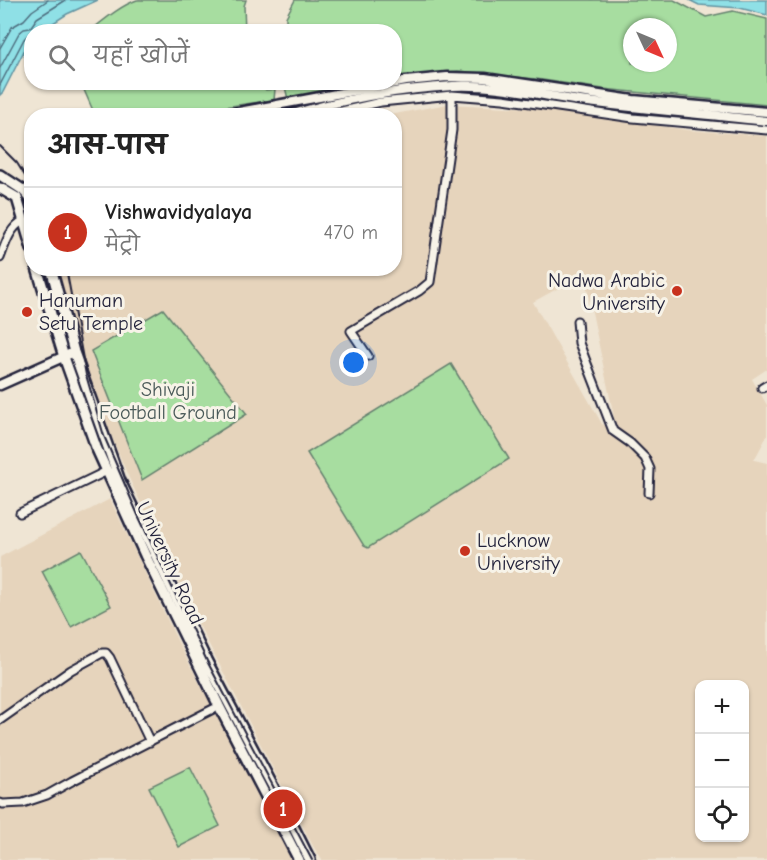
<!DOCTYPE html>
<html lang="hi">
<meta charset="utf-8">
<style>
:root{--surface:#fff;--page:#f2f2f2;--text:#222;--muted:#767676;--line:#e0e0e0;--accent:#c8321e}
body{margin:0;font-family:"Comic Neue","Playpen Sans Deva",sans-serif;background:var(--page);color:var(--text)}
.controls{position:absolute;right:18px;bottom:18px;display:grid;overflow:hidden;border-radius:12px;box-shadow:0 2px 4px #0004}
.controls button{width:54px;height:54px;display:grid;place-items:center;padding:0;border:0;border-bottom:2px solid var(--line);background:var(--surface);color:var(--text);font:30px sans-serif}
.compass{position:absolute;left:623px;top:18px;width:54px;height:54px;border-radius:50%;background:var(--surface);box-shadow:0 2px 4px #0004;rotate:134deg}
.you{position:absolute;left:354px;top:363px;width:21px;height:21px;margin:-15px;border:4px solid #fff;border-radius:50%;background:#1a73e8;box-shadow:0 0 0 9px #1a73e833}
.badge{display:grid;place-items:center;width:39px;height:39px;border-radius:50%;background:var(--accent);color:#fff;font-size:20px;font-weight:700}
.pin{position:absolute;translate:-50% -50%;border:3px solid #fff;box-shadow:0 2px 6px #0006}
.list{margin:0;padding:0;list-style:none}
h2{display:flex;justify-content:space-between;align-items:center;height:78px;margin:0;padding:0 24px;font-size:26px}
h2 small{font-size:20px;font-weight:400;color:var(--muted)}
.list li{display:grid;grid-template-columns:39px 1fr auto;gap:18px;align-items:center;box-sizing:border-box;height:90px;padding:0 24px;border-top:2px solid var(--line)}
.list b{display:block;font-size:22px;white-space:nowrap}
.list p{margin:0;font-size:20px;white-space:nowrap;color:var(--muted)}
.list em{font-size:20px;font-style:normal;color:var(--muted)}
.icon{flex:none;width:33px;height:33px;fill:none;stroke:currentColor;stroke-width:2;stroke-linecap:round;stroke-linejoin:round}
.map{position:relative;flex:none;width:767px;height:860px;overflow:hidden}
.search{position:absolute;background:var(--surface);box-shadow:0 2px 4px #0004;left:24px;top:24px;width:378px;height:66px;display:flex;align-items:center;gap:15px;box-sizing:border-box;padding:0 21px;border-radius:24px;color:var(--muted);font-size:22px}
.panel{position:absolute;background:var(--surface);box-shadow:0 2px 4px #0004;left:24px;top:108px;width:378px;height:168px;border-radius:24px}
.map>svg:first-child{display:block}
</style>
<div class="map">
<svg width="767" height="860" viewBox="0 0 767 860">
<rect width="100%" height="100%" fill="#efe5d4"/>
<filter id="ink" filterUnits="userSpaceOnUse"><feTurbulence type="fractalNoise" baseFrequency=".0167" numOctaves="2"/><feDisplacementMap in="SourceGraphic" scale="12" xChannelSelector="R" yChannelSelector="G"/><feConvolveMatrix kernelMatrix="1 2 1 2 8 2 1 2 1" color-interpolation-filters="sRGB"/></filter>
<g filter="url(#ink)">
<path fill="#e6d4bc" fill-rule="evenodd" d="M448,104L549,109L687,130L767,136V369L752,379L767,405V436L754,460L767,463V860H322L313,846L199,625L128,476L77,353L57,269L394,268V116L389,115ZM584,274L617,431V432L602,424L533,302ZM700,684H744V838H700Z
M110,499L179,644L292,860H0V557Z"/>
<path fill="#a7dda0" stroke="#64806e" stroke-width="1.5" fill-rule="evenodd" d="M137,0H246L244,6L245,31H90C104,20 120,6 137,0Z
M295,0H674L706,17L733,11L767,19V105L603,89L536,79L458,71L395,77L394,32L286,31V17ZM632,27H668V63H632Z
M256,82L266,90L275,89L274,100L202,110L147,115H95L81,83Z
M284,83H364L288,99Z
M163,309L247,414L142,480L91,351Z
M451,364L509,459L368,548L364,546L307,453Z
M81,550L111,606L71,627L42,571Z
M190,767L220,826L179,847L149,787Z"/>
<path fill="#8fe0e6" stroke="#6394a2" stroke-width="1.5" d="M0,0H98L67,14L41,31L32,32L31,37L3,92L0,95Z
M689,0H767V15L740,8L699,5Z"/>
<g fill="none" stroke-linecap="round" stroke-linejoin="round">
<path stroke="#4e6e7f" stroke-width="1.5" d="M0,48L12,27L24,20L32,11L48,0
M0,68L19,33L24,29L30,28L37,18L66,0
M0,85L24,39L27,36H32"/>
<defs>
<path id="minor" d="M320,116L381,102L452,95L503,99L633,118L767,130
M0,258C5,245 10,227 23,221
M577,321L579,343L613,431L630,443L645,458L650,469L649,493
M368,356L351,331L419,291L430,282L452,130V95
M762,388L767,385
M20,513L107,471
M0,720L71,670L102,653H106L110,658L150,742
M0,803L3,804L23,803L47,795L72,781L213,709"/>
<path id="tertiary" d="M217,116L406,81L447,77L485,78L633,100L767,112
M286,116C340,100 397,89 453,86C496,84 538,95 580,101C642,109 705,114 767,121
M0,385L74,352"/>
<path id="secondary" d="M0,175L23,190L32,200
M0,188L17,198L32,249
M37,268L64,357L96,447L145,555L219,706L299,860
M51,268L74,352L120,481L206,660L280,800L310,860"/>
</defs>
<use href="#minor" stroke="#22223b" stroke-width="11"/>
<use href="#tertiary" stroke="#22223b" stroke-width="13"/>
<use href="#secondary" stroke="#22223b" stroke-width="14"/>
<use href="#minor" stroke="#f7f3e8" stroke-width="7"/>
<use href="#tertiary" stroke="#f7f3e8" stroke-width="8"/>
<use href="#secondary" stroke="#f7f3e8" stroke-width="9"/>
<path stroke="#22223b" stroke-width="2" d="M0,146L17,163L32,187
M66,268L86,375L104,436L138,515L207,661L312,860"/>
</g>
</g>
<g fill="#c8321e" stroke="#f7f3e8" stroke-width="2">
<circle cx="677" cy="291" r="6"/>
<circle cx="27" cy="312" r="6"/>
<circle cx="465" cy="551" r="6"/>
</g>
<g text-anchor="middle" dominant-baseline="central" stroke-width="6" stroke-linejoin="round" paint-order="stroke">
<g font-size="20" fill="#22223b" stroke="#f7f3e8" text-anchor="start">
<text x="665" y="280" text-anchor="end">Nadwa Arabic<tspan x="665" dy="23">University</tspan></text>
<text x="39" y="300">Hanuman<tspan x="39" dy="23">Setu Temple</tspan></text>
<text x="477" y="540">Lucknow<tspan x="477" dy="23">University</tspan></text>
</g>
<g font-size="20" fill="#4a5a59" stroke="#f7f3e8">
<text x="168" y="389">Shivaji<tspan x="168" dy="23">Football Ground</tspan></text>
</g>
<g font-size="20" fill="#22223b" stroke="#f7f3e8">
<text transform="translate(170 563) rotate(65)">University Road</text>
</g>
</g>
</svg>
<div class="controls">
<button>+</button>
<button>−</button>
<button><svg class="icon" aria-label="locate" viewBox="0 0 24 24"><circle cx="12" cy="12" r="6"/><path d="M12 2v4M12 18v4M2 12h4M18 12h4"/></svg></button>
</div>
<svg class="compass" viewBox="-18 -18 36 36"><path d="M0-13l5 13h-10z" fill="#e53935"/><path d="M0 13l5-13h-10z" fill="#767676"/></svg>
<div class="you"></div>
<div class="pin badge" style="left:283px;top:809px">1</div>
<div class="search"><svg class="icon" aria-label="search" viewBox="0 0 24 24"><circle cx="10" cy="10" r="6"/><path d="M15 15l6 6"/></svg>यहाँ खोजें</div>
<section class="panel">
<h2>आस-पास<small></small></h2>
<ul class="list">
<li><span class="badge">1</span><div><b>Vishwavidyalaya</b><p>मेट्रो</p></div><em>470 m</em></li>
</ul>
</section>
</div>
